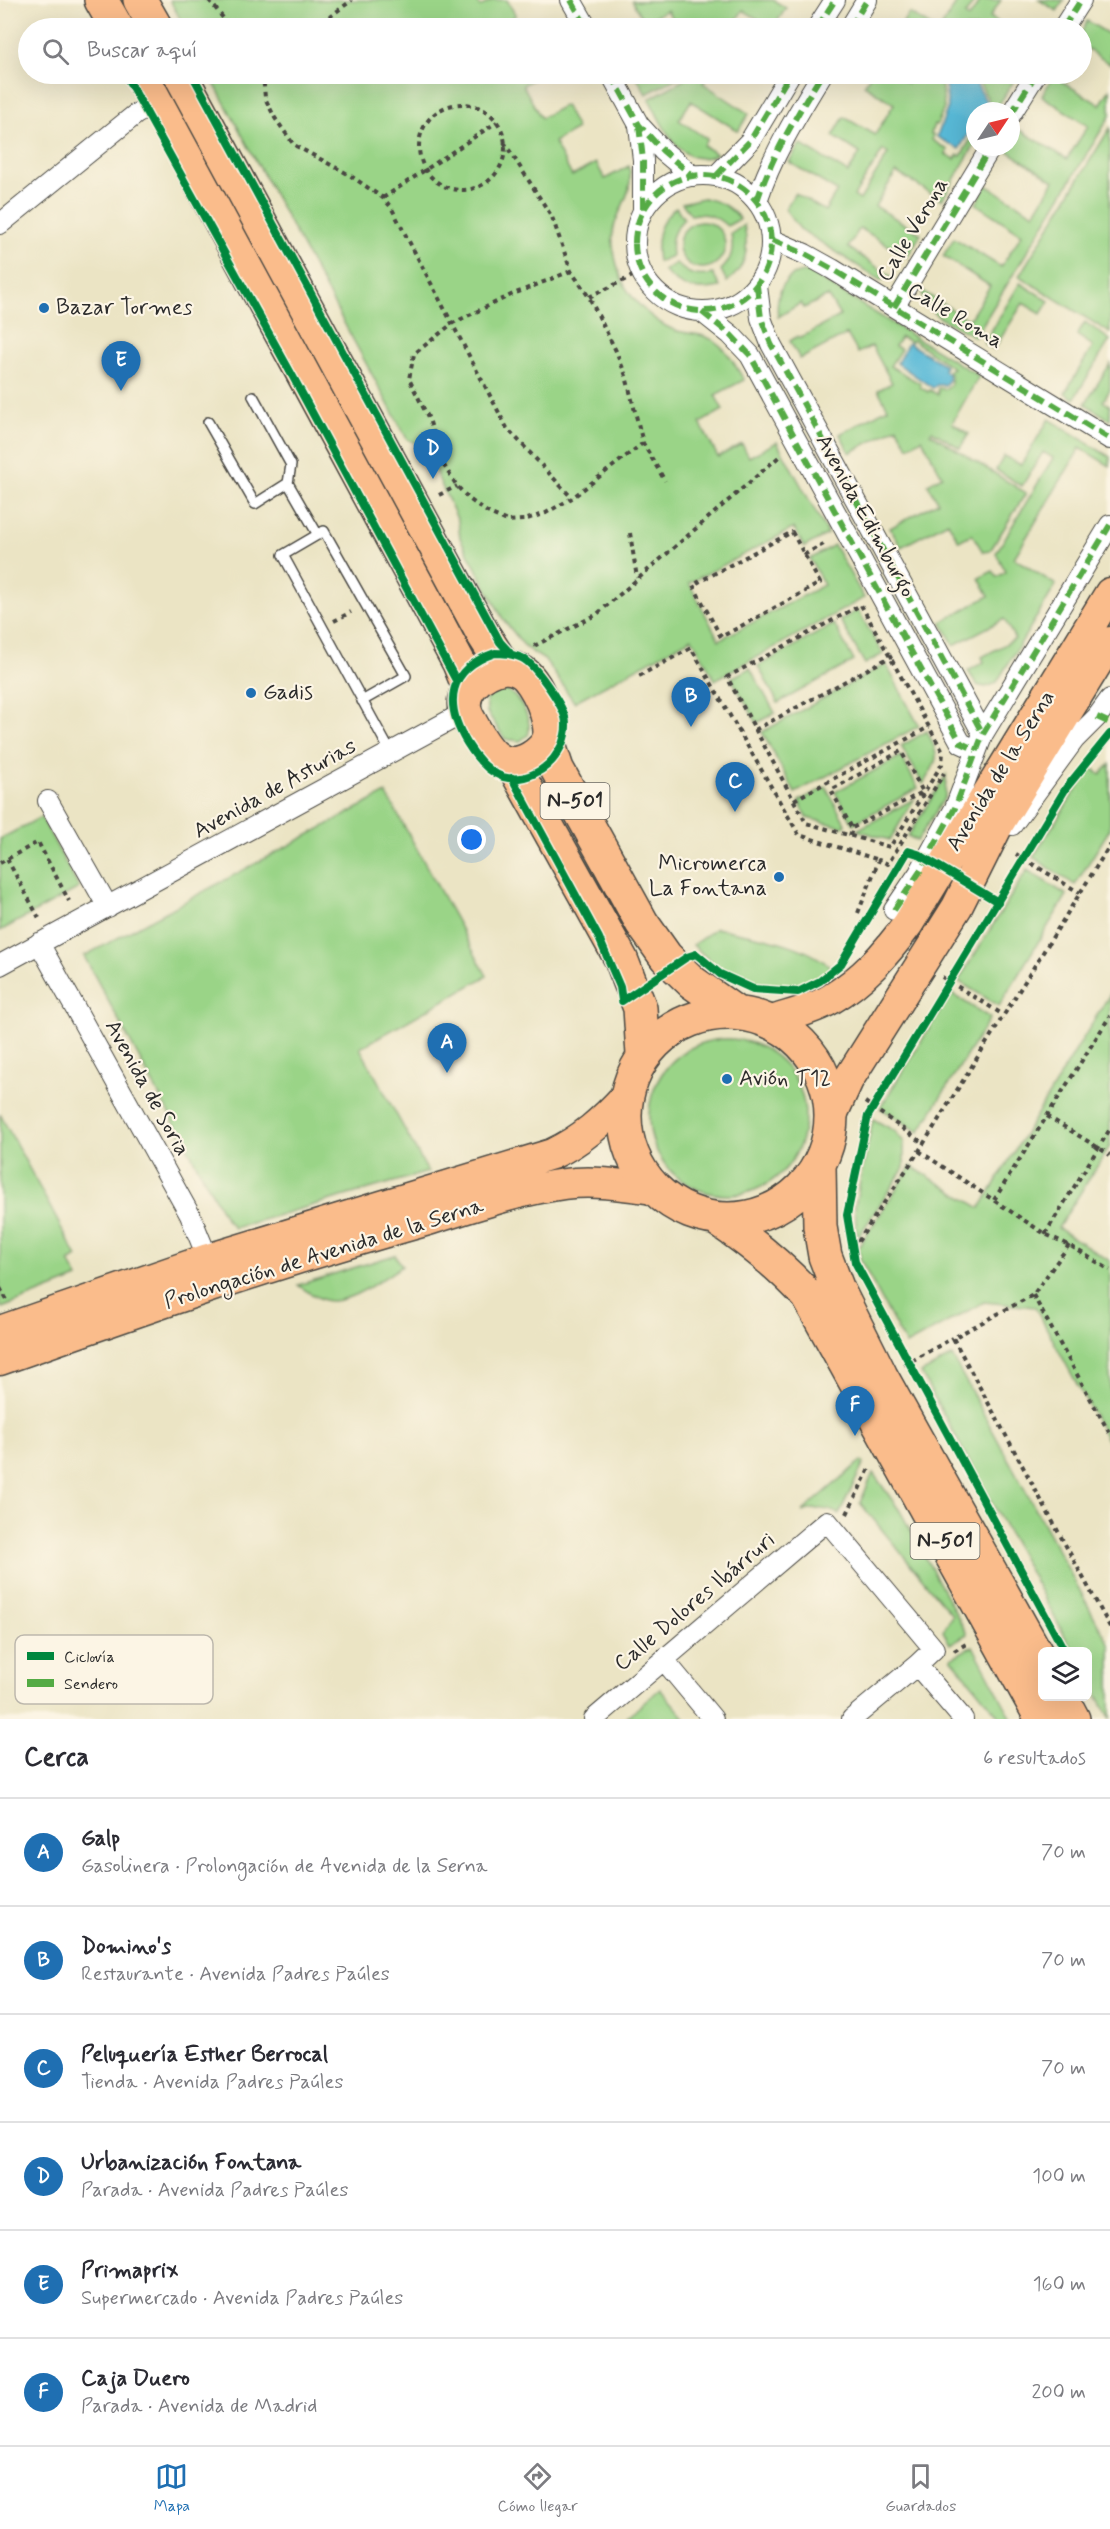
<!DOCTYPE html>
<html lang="es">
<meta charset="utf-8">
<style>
:root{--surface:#fff;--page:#f7f7f7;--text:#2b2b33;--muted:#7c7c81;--line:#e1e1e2;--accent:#1f6fb2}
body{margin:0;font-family:Mynerve,sans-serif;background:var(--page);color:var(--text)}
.controls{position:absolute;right:18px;bottom:18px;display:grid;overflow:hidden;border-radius:9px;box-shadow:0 6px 24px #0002}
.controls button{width:54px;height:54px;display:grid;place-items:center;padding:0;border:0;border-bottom:2px solid var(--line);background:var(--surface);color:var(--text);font:30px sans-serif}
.compass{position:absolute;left:966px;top:102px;width:54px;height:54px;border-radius:50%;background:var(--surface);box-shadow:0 6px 24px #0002;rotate:55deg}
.you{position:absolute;left:472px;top:840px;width:21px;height:21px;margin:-15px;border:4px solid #fff;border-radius:50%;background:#1a73e8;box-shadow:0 0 0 9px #1a73e833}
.badge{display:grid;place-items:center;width:39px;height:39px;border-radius:50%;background:var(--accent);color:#fff;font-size:20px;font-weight:700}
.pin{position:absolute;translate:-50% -50px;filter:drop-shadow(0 2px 3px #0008)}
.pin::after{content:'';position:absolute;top:32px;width:21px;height:18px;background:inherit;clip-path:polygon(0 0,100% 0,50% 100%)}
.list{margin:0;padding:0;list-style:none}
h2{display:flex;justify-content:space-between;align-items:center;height:78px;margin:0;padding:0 24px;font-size:26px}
h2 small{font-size:20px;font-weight:400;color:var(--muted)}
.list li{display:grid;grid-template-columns:39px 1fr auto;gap:18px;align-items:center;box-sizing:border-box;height:108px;padding:0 24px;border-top:2px solid var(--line)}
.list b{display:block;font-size:22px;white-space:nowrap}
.list p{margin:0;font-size:20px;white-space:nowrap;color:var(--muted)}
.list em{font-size:20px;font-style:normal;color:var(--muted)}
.icon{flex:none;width:33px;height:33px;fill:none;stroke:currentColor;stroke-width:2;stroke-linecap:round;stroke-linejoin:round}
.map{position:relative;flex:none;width:1110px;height:1719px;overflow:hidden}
.search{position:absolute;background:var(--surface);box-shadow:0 6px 24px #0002;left:18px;right:18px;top:18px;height:66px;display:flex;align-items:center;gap:15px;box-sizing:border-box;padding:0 21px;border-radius:33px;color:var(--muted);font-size:22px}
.sheet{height:726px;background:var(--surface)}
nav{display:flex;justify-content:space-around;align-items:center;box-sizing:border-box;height:84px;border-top:2px solid var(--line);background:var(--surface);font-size:16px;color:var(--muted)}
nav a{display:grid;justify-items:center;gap:3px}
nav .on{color:var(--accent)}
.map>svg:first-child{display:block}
</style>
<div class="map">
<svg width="1110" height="1719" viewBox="0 0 1110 1719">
<rect width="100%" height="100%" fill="#fcf5e5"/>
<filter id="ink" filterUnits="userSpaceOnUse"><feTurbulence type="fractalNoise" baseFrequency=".0167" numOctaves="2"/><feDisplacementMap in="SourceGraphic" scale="12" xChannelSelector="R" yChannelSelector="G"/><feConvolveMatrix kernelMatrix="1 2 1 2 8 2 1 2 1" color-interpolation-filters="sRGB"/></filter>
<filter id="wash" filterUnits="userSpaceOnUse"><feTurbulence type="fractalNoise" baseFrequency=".008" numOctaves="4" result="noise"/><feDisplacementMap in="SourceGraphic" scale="24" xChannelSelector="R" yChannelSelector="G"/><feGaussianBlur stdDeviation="1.35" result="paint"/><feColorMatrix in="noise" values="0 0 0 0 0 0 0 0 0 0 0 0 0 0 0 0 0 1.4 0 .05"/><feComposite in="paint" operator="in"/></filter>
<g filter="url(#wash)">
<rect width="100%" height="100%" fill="#ebe4c4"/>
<path fill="#9ad487" stroke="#628059" stroke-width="1.5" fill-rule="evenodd" d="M170,0H476L480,7L493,0H507L516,16L493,28H185Z
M773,0L786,8L773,28L743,10L731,28H678L667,10L644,22L632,1Z
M958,0H975L965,15L969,18L981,0H1001L990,17L1008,28H941Z
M1039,0H1064L1057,11Z
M909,13L934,28H899Z
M1087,21L1110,35V64L1082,46V31Z
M209,74H542L523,85L541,118L565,105L577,129L554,142L572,176L596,163L605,179L629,166C634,193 621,203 614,227C610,239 615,259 619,272C625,295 652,321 674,330C689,335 703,332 717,343C729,352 736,367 744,380L715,395L723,410L700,423L718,457L742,444L749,457L777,442L828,534L804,547L794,528L689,583L719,640L824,585L810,559L834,545L864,598L715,680L692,638L574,702L546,661L526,648L503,619L460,538L458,521L424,447L407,439Z
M643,74H681L679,77L646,94L637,77Z
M687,74H709L703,83L749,114L738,131L691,101L679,120L707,139L703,146L717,154C680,172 663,125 649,99L682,81Z
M871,74H891L907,83L913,74H940L944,108L937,125L934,124L931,134L934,135L932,140L948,150L945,154L955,159L958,155L961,156L975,132V144L942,200L896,172L875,206L921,234L907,257L860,228L848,247L893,278L880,280L800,229L785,209L795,193L825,211L837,191L789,162L800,144L848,173L860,153L833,136L844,117L875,135L894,104L864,85ZM883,150L888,154L860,200L854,196Z
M975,74H1018L995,111H988L991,105Z
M1053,76L1100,105L1110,89V116L975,337C957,326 921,314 922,291L969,320L990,286L943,256L954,238L1001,267L1022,234L976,204L986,185L1034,214L1054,181L1008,151L1020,130L1067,159L1088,126L1042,96Z
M1110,128V333L1019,276Z
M703,198C719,201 729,206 740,219L727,226C716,216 706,212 691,215L682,203Z
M676,207L684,219C672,231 670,239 672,256L658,262C655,239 657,223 676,207Z
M679 245a23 23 0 1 1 46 0a23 23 0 1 1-46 0Z
M744,225C749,250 747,266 727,282L721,270C732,260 734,249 731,234Z
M676,263C688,275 697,278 713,274L720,287C697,292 681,289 664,271Z
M808,272L979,376L952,423L969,434L960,448L932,431L930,433L1026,493L990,551L983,552L972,534L959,541L948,522L901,547L890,528L938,502L928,484L942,476L922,439L908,447L897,427L850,453L840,434L888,408L878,390L892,383L872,346L858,353L847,334L800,359L790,341L798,336L800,338L840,316L828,296L804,308L801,303L778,317C775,296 783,271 808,272ZM901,337L911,342L913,340L953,368L948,371L951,376V384L945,389L938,388V395L930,390L928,392L920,387L921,384L890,366L901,349L895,346Z
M1020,283L1049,301L1041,314L1023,303L994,349L984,343Z
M1085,322L1110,340L1074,399L1065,393L1093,346L1077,335Z
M1110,364V390L1103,401L1110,406V420L1085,404Z
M1049,419L1110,457V466L1080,448L1014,558L1056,585L997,682C990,687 985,688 977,685L968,671L984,662L982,657L1015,639L1004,619L954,645L941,622L989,596L979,578L993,571L997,577L1006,572L996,553L1053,458L1043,452L1022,486L996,470L1004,456L1021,465Z
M858,610L883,654L865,664L840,620Z
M834,624L854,661L778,703L758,666Z
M886,664L919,726L795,793L762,732Z
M750,668L775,713L757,723L731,678Z
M498,688C516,688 534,719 528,735L520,741L505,739L487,712L486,697Z
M927,731C941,758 938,760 923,784L901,746Z
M901,756L918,788L853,824L835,792Z
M1110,764V829L1075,885L1033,857L1091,766L1100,775Z
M946,775L945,797L917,841L908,836Z
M826,787L846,825L843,827L807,818L799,801Z
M386,793L487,976L360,1048L428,1172L234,1228L226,1219L84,956Z
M914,799L890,840L857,830Z
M41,817L79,888L0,931V839Z
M1027,870L1067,895L999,1006L958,981Z
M716,928C754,936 804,942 833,969C822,975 811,982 799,986C760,999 719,971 693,945Z
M951,993L990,1018L919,1132L880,1108Z
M1110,994V1146L1058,1228L1110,1261V1445L1035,1307L984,1302L906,1345L861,1261L858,1248L911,1166L980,1208Z
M649 1117a78 78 0 1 1 156 0a78 78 0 1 1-156 0Z
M0,1114L77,1257L69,1262L78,1278L2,1308L0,1304Z
M873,1119L895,1131L904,1142V1168L857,1239L855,1206Z
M395,1255L402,1266C383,1278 344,1309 322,1299C313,1296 305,1290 298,1285Z
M952,1356L1110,1646V1719L1088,1678V1652L1073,1651L921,1373Z
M861,1461L864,1463L839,1514C825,1507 816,1508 802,1512Z
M873,1473L900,1511L967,1634L950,1644L943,1631L952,1615L860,1503Z
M973,1646L1012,1719H1001L951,1658Z
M660,1689L686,1719H625Z"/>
<path fill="#59b9d7" stroke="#427281" stroke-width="1.5" d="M947,74H971L987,103L982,111H975V123L959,149L937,137L948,107L944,75Z
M908,343L945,365L944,370L948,374L949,380L945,385H937L933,388L897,363Z"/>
</g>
<g filter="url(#ink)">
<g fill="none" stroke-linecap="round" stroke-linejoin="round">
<defs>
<path id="lane" d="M208,422L255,504L288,483L291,465L253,396
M288,483L318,535
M362,701L406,676L324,531L283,555L391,753"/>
<path id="street" d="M571,0L587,28
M817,28L835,0
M850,28L867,0
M1063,28L1081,0
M611,74L639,125L663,151L693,176
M1011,114L1036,74
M639,125L643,160V210
M635 243a68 68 0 1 1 136 0a68 68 0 1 1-136 0Z
M716,176L750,141L790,74
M757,201C772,155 797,115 822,74
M0,224L136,114L157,102
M772,240L805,254L832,269L1110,439
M757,286L761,318L771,344L983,734
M894,307L991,147
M702,312L731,335L750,355L961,743L976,750
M48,801L108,907
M1012,825L1074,740L1097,717L1110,699
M894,910L919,873L955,808L983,734L1110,525
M39,943L190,1215L208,1259
M0,965L465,712
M664,1660L713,1719
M594,1719L827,1521L934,1649L917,1665L963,1719
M852,1719L917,1665"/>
<path id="primary" d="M769,1022C789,1015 813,1010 831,999C863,980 886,954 908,924L1110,593
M831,1117L848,1080L957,907L999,823L1110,642
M0,1331L208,1259L552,1154C582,1140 604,1120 626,1096
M0,1360C137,1311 274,1263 414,1224C463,1210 513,1191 564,1184C594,1180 625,1185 654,1189"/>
<path id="highway" d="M101,0L117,28
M140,0L156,28
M141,74L420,590L459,663L469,688
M180,74L483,634L504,667
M504,667C511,667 516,668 522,672C536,681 554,722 549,738C547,746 538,754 531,758C497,777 482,743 468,718C454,692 482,671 504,667Z
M548,742L557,769L642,923L666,957L692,982L736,1013
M513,765L621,959L640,1008L643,1055
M625 1116a103 103 0 1 1 206 0a103 103 0 1 1-206 0Z
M819,1165L820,1227L825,1256L838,1290L881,1376L1042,1664
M717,1219C751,1242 781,1266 808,1296L1042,1719
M1061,1696L1073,1719"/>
</defs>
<use href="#lane" stroke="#484742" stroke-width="12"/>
<use href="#street" stroke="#484742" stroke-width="22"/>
<use href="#primary" stroke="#484742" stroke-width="33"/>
<use href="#highway" stroke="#484742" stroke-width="36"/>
<path stroke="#484742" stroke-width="4" stroke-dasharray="4.5 4.5" stroke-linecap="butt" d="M209,0L231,28
M315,28L352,0
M263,74L265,98L275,118L294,145L348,174L383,198L391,207L507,428L572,498
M419 147a43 43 0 1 1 86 0a43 43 0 1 1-86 0Z
M504,142L552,217L571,271L589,297L616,351L626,376L643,443L665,481
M383,198L497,122
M571,271L511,295L453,323L414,354L409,379L429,419L443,464L457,486L469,499L487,512L507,521L524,520L546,513L572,498L643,443
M589,297L641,272
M439,495L457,486
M792,532L820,583L721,637L693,585Z
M630,533L637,578
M804,555L827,542
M861,605L943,752L942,764L890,847L806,823L727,677Z
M334,621L351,612
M534,646L596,615L781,455
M639,676L691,648L799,835L879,860
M755,730L892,656
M794,800L929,727
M850,836L852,828L923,792L901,751L831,790L852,828
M1016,854L1080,893
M7,859L39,918
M0,863L38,842L69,901
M858,913L879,860L888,864L944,773
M942,977L1002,1014
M865,1102L923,1143
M1047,1116L1110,1155
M919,1151L1045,1234L1069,1245L1110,1270
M994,1200L1110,1016
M1045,1234L1110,1129
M1069,1245L1033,1295L953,1338L1110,1627
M853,1249L919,1151L1110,845
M0,1288L7,1300
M1033,1295L1110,1434
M904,1365L953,1338
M847,1514L870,1467
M954,1651L968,1643"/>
<use href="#lane" stroke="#fff" stroke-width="9"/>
<use href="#street" stroke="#fff" stroke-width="20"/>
<use href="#primary" stroke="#fabc8b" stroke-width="30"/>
<use href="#highway" stroke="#fabc8b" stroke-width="33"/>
<path stroke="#54ab44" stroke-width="6" stroke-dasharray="12 6" stroke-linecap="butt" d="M571,0L587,28
M817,28L835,0
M850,28L867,0
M1063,28L1081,0
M611,74L639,125L663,151L693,176
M1011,114L1036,74
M639,125L643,160V210
M635 243a68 68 0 1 1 136 0a68 68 0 1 1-136 0Z
M716,176L750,141L790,74
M757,201C772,155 797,115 822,74
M772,240L805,254L832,269L1110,439
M757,286L761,318L771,344L983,734
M894,307L991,147
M702,312L731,335L750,355L961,743L976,750
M1097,717L1110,723
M894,910L919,873L955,808L983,734L1110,525"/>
<defs>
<path id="cycleway" d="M125,74L292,375L457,682
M192,74L500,642L510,653
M495,653C505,653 513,654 522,658C535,664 561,703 565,717C568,728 564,743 558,752C548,770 524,783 503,777C488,772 475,756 467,743C443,703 448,669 495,653Z
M512,778L599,938L620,987L622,1001L687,957L696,954L720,974L753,989L798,992L820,981L841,964L908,851L918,854L998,902
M1065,1652L855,1262L847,1215L868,1116L1066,788L1110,734"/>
</defs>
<use href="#cycleway" stroke="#fcf5e5" stroke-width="11"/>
<use href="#cycleway" stroke="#00873e" stroke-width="8"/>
</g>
</g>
<g fill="#1f6fb2" stroke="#fcf5e5" stroke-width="2">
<circle cx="44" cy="308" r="6"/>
<circle cx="251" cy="693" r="6"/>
<circle cx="779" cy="877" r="6"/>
<circle cx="727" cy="1079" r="6"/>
</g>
<g text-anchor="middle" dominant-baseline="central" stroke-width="4.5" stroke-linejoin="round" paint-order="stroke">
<g fill="#fcf5e5" stroke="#6a6863" stroke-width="1.5">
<rect x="540.5" y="783" width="69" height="36" rx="4.5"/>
<rect x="910.5" y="1523" width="69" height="36" rx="4.5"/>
</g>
<g font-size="21" font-weight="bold" fill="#2b2b2b">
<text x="575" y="801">N-501</text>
<text x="945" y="1541">N-501</text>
</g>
<g font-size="22" fill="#2b2b2b" stroke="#fcf5e5">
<text transform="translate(913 230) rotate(-59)">Calle Verona</text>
<text transform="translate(955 316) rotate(31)">Calle Roma</text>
<text transform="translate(865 516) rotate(61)">Avenida Edimburgo</text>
<text transform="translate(1001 771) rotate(-58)">Avenida de la Serna</text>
<text transform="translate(275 789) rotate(-29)">Avenida de Asturias</text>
<text transform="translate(147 1088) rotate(61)">Avenida de Soria</text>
<text transform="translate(324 1254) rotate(-17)">Prolongación de Avenida de la Serna</text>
<text transform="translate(695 1602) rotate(-40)">Calle Dolores Ibárruri</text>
</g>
<g font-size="22" fill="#2b2b2b" stroke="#fcf5e5" text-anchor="start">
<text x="56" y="308">Bazar Tormes</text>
<text x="263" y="693">Gadis</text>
<text x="767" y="864" text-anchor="end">Micromerca<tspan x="767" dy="25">La Fontana</tspan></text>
<text x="739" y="1079">Avión T12</text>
</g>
</g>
<rect x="15" y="1635" width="198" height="69" rx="9" fill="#fcf5e5" stroke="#bdb8ad" stroke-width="1.5"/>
<rect x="27" y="1652" width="27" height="8" fill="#00873e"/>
<rect x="27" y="1679" width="27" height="8" fill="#54ab44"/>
<g font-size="16" fill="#2b2b2b">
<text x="64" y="1662">Ciclovía</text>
<text x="64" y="1689">Sendero</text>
</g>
</svg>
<div class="controls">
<button><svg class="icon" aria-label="layers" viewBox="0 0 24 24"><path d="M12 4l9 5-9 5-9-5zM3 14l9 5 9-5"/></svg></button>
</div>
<svg class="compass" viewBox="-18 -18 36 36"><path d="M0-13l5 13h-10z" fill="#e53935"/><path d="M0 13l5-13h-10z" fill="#7c7c81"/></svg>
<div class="you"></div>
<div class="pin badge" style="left:447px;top:1073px">A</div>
<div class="pin badge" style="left:691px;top:727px">B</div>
<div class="pin badge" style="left:735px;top:812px">C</div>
<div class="pin badge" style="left:433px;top:479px">D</div>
<div class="pin badge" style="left:121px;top:391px">E</div>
<div class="pin badge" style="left:855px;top:1436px">F</div>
<div class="search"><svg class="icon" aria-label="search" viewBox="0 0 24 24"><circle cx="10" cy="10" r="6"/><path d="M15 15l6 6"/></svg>Buscar aquí</div>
</div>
<section class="sheet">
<h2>Cerca<small>6 resultados</small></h2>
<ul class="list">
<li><span class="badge">A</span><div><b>Galp</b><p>Gasolinera · Prolongación de Avenida de la Serna</p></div><em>70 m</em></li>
<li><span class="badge">B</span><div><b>Domino's</b><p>Restaurante · Avenida Padres Paúles</p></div><em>70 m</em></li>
<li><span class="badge">C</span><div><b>Peluquería Esther Berrocal</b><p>Tienda · Avenida Padres Paúles</p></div><em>70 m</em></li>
<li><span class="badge">D</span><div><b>Urbanización Fontana</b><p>Parada · Avenida Padres Paúles</p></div><em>100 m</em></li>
<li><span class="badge">E</span><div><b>Primaprix</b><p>Supermercado · Avenida Padres Paúles</p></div><em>160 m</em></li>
<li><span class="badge">F</span><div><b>Caja Duero</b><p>Parada · Avenida de Madrid</p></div><em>200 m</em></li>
</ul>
</section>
<nav>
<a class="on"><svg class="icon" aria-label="map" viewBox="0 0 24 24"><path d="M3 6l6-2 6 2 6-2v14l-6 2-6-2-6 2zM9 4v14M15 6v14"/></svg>Mapa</a>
<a><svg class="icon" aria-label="directions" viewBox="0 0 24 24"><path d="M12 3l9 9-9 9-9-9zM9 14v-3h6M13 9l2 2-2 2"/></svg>Cómo llegar</a>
<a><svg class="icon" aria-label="saved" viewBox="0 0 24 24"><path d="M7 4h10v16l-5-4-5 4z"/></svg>Guardados</a>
</nav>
